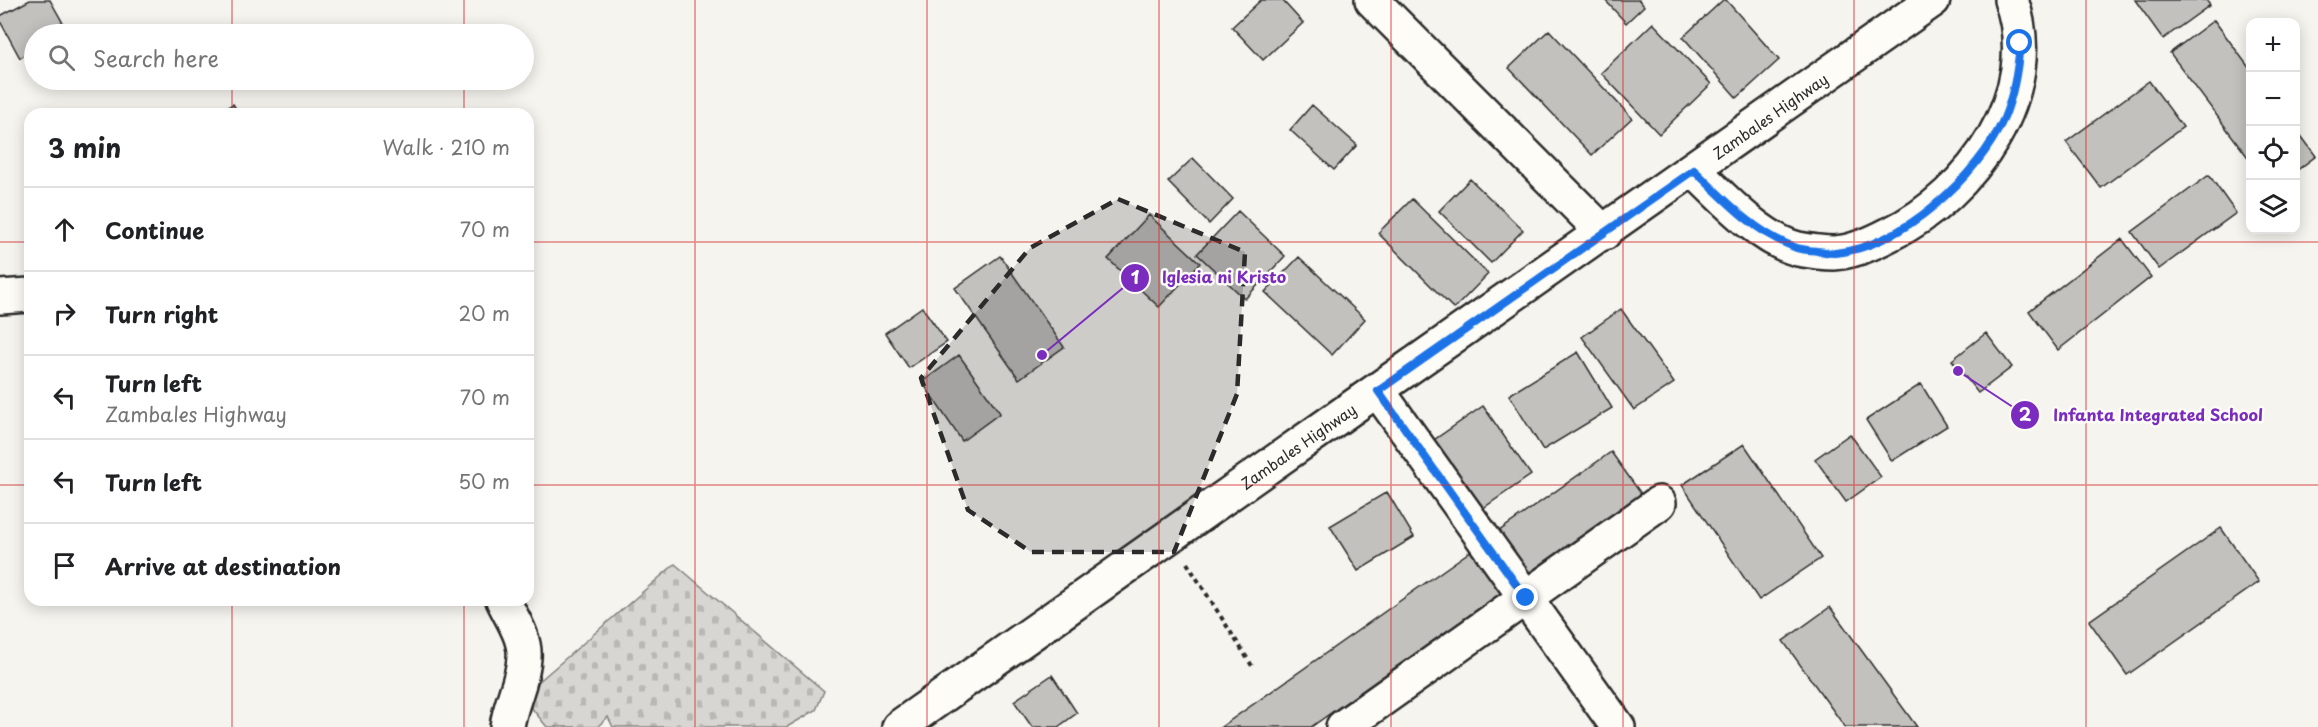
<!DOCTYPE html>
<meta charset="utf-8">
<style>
:root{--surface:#fff;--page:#f2f2f2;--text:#202124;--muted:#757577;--line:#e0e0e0}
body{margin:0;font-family:"Playpen Sans",sans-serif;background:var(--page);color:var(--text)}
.controls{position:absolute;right:18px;top:18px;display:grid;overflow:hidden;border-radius:12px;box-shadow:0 3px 15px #0003}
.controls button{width:54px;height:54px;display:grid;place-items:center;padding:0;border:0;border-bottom:2px solid var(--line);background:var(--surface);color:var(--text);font:30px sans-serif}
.stop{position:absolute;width:18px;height:18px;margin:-14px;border:4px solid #1a73e8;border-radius:50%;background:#fff}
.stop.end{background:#1a73e8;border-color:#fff;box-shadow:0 2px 6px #0008}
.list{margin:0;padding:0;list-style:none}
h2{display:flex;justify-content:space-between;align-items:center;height:78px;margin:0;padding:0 24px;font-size:26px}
h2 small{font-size:20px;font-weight:400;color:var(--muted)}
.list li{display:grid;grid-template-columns:39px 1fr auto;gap:18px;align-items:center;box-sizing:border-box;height:84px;padding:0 24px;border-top:2px solid var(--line)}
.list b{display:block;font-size:22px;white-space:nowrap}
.list p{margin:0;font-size:20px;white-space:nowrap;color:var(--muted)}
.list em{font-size:20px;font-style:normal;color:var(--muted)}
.icon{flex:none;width:33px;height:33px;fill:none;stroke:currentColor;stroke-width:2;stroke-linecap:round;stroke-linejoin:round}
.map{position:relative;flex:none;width:2318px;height:727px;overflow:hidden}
.search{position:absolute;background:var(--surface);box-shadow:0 3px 15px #0003;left:24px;top:24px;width:510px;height:66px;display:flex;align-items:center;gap:15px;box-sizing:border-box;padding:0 21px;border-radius:33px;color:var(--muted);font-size:22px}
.panel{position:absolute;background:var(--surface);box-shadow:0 3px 15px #0003;left:24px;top:108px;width:510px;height:498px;border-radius:18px}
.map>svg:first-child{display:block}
</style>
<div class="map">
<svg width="2318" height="727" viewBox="0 0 2318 727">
<defs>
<pattern id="cemetery-stones" width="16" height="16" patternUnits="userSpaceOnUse" patternTransform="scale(1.5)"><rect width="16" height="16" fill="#d7d6d2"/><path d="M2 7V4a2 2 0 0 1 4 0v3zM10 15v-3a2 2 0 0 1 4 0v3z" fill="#b9b8b4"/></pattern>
</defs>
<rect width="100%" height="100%" fill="#f5f4ef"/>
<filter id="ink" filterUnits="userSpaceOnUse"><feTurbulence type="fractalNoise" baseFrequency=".0167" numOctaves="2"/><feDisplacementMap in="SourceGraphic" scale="12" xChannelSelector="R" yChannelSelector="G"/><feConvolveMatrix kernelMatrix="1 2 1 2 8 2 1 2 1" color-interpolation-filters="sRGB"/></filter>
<g filter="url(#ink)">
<path fill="url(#cemetery-stones)" stroke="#81807e" stroke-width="1.5" d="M675,564L824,691L816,710L787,727H613L608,717L597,727H547L522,696Z"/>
<path fill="#c2c1be" stroke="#2b2b2b" stroke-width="1.5" d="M30,0H50L68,32L64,34H34V50L20,58L0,21V16Z
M1261,0H1282L1303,23L1263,60L1232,27Z
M1605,0H1639L1644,6L1626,23Z
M1723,0H1726L1779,60L1737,98L1683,37Z
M2135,0H2206L2210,5L2163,39Z
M2214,20L2250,69V160L2170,53Z
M1653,23L1711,84L1659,134L1601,73Z
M1549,30L1632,118L1592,155L1509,68Z
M2149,81L2183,127L2101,188L2066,142Z
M233,104L239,114H215Z
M1312,105L1357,145L1334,170L1290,130Z
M2296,129L2316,156L2296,171Z
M1193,158L1233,199L1209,224L1168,182Z
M2209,175L2236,213L2159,269L2132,232Z
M1470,179L1523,230L1491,263L1439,211Z
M1412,199L1488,274L1454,309L1378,233Z
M1238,211L1285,256L1245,299L1197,254Z
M1149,215L1200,263L1159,307L1108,259Z
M2122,239L2151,277L2058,350L2029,311Z
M1000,256L1064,347L1019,379L955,288Z
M1299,257L1365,319L1332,355L1265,292Z
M922,307L947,342L909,368L885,333Z
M1621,309L1674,383L1634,410L1582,337Z
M1986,333L2012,367L1978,393L1952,360Z
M1578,352L1612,408L1543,450L1509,395Z
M959,355L1000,413L962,441L922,382Z
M1921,384L1947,426L1892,461L1866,420Z
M1483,406L1531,475L1479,511L1431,442Z
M1850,434L1881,477L1846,502L1815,459Z
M1744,444L1821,558L1759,600L1682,485Z
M1611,452L1642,495L1526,576L1495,534Z
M1387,492L1414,537L1358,571L1330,526Z
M2221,528L2259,582L2127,675L2089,621Z
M1475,548L1505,590L1311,727H1221Z
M1830,607L1917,727H1845L1783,641Z
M1052,675L1077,713L1058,727H1032L1014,701Z"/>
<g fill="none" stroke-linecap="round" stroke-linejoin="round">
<defs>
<path id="minor" d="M1372,0L1604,233
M1694,170C1721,196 1761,240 1798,249C1809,251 1823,253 1834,253C1853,252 1873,243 1890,234C1971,195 2045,93 2011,0
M0,297L30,295
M1378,391L1618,727
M503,600C511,617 526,638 524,658C523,682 510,703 507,727
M1343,727L1659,503"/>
<g id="major">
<path id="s1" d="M899,727C1242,482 1589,244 1933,0"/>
</g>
</defs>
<use href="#minor" stroke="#2b2b2b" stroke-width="38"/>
<use href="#major" stroke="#2b2b2b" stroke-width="38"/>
<path stroke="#2b2b2b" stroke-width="4" stroke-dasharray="4.5 4.5" stroke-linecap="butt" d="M1187,563L1254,669"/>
<use href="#minor" stroke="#fdfcf7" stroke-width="33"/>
<use href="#major" stroke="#fdfcf7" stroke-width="33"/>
</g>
</g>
<g fill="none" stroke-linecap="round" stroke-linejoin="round" filter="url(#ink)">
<path stroke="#1a73e8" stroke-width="8" d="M1526,598L1378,391L1694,170C1724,199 1754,232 1794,247C1801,250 1809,250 1817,251C1822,251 1829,253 1835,253C1900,248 1979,176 2004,118C2014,94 2018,69 2020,43"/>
</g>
<path fill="#2b2b2b" fill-opacity="0.2" stroke="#2b2b2b" stroke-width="4.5" stroke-dasharray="12 8" stroke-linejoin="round" d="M1118,199L1245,252L1237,394L1174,552H1031L968,510L921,378L1030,248Z"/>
<path fill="none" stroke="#d62828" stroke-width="1.5" stroke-opacity="0.55" d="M232,0V34M464,0V34M695,0V727M927,0V727M1159,0V727M1391,0V727M1623,0V727M1854,0V727M2086,0V727M232,80V114M464,80V114M0,242H30M528,242H2318M0,485H30M528,485H2318M232,600V727M464,600V727"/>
<g text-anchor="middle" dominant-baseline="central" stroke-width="5" stroke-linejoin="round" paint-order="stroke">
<g font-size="15" fill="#2b2b2b" stroke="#fdfcf7">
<text stroke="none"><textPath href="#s1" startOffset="1064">Zambales Highway</textPath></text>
<text stroke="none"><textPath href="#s1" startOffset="488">Zambales Highway</textPath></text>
</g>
</g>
<path fill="none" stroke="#7b2cbf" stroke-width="2" d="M1042 355L1135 278M1958 371L2025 415"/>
<g fill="#7b2cbf" stroke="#fdfcf7" stroke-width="2">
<circle cx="1042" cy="355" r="6"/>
<circle cx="1958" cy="371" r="6"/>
<circle cx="1135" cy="278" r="15"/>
<circle cx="2025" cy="415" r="15"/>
</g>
<g font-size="18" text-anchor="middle" font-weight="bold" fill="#fff">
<text x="1135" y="284">1</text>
<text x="2025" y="421">2</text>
</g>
<g font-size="16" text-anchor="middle" font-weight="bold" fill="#7b2cbf" stroke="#fdfcf7" stroke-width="5" stroke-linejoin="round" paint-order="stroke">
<text x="1224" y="283">Iglesia ni Kristo</text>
<text x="2158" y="421">Infanta Integrated School</text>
</g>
</svg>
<div class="controls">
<button>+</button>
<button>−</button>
<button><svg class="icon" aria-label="locate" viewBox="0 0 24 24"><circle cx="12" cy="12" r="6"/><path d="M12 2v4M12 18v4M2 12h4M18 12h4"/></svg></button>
<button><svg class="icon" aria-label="layers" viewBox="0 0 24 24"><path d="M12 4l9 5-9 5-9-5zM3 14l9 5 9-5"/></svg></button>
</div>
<div class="stop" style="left:2020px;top:43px"></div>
<div class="stop end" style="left:1526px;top:598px"></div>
<div class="search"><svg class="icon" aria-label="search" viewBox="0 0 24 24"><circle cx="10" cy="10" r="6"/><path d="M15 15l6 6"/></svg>Search here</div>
<section class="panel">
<h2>3 min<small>Walk · 210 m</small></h2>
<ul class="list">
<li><svg class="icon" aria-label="ahead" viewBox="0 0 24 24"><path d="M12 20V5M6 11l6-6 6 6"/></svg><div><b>Continue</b></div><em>70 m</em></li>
<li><svg class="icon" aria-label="right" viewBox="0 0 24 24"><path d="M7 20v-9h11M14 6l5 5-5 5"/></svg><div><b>Turn right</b></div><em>20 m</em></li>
<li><svg class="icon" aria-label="left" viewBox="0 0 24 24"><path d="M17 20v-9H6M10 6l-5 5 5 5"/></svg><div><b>Turn left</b><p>Zambales Highway</p></div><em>70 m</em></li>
<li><svg class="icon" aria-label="left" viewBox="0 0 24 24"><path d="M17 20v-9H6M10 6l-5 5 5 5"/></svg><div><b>Turn left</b></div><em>50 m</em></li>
<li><svg class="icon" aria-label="arrive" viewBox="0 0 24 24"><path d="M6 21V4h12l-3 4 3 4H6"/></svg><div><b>Arrive at destination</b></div></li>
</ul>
</section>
</div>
